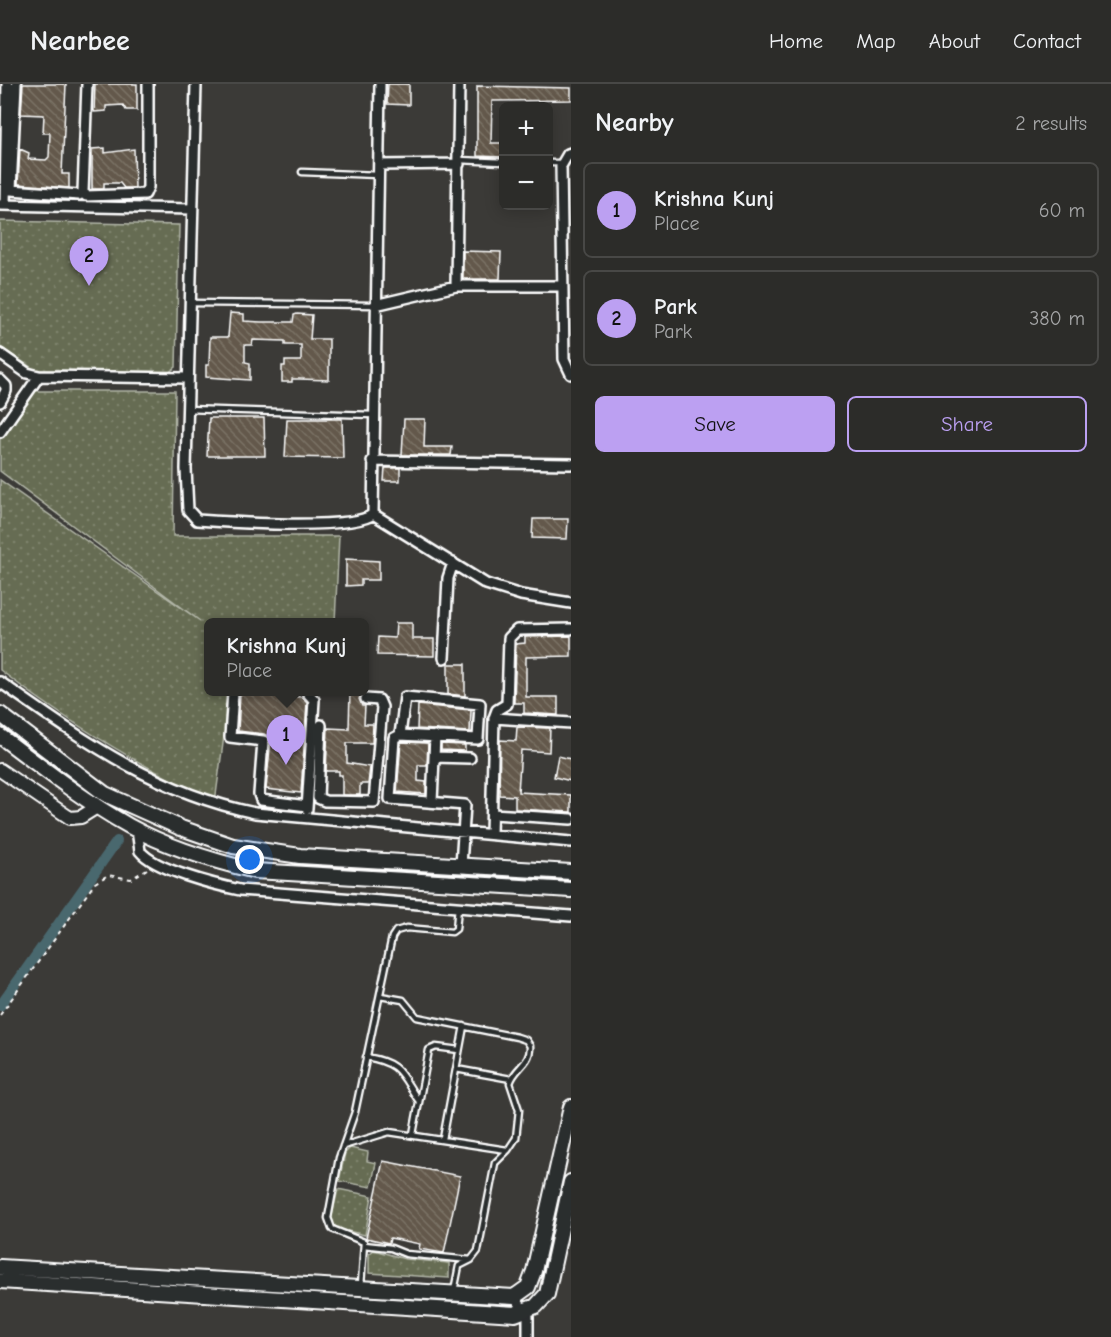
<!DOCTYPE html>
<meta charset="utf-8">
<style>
:root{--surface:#2c2c29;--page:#343431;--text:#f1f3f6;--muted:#a6a7a8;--line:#484846;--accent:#bca0f2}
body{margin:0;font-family:"Comic Neue",sans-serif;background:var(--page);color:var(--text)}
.controls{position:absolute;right:18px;top:18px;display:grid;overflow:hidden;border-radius:9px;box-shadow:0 3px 15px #0003}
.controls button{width:54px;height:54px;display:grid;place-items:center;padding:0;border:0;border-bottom:2px solid var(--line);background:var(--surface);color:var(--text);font:30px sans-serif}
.you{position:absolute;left:250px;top:776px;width:21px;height:21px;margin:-15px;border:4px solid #fff;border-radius:50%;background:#1a73e8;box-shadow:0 0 0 9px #1a73e833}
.badge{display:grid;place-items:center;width:39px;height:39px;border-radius:50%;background:var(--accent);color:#111;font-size:20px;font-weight:700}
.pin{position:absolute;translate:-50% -50px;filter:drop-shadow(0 2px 3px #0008)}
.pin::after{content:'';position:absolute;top:32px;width:21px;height:18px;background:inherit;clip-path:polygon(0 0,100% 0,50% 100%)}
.popup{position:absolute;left:204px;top:534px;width:165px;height:78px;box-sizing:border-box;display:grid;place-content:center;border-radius:9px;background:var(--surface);filter:drop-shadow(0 2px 4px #0005);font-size:20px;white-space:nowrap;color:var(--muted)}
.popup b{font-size:22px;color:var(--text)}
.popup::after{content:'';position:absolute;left:50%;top:100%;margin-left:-12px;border:12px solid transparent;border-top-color:var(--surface)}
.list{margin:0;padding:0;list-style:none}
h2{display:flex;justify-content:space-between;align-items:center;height:78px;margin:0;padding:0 24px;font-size:26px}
h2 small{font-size:20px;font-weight:400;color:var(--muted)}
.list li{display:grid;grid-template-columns:39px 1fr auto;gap:18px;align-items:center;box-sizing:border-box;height:96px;margin:0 12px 12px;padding:0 12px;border:2px solid var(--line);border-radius:9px}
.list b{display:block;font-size:22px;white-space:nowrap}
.list p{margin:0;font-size:20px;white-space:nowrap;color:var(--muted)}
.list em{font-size:20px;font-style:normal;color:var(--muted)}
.actions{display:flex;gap:12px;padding:18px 24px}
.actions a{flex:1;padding:14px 0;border:2px solid var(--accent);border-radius:9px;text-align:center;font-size:21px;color:var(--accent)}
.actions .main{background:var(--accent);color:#111}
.map{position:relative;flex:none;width:571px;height:1253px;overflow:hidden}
header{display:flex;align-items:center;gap:36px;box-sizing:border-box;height:84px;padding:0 30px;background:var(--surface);border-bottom:2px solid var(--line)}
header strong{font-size:28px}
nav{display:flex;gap:33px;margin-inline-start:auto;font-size:21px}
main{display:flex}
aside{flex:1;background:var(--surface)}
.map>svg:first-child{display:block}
</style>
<header>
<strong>Nearbee</strong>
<nav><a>Home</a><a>Map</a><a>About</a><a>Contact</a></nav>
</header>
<main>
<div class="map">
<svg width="571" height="1253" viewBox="0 0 571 1253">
<defs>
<pattern id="grass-dots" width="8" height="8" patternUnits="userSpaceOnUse" patternTransform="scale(1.5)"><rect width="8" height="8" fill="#666c52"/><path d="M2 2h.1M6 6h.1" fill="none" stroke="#7d826c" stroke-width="1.8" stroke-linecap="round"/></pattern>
<pattern id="building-back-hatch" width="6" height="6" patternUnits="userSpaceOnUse" patternTransform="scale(1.5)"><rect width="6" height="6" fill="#63594b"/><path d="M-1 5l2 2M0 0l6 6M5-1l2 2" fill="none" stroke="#7a7266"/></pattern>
</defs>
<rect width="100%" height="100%" fill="#3b3a37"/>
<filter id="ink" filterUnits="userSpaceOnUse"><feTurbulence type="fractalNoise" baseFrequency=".0167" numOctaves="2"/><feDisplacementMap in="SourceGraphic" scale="12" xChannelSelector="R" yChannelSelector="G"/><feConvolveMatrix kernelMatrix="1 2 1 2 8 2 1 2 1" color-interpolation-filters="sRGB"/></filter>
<g filter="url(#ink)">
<path fill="url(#grass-dots)" stroke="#b2b6a8" stroke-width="1.5" d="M0,137L179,141L176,283L169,288L35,286L0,263Z
M23,307H175L173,452H339L335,538H208V608H230L215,718C139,681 66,637 0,586V396L200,537L0,387V338Z
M350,1064L368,1068L367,1077L376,1079L371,1103L339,1097L345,1069Z
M338,1105L372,1112L365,1151L335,1144L331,1136Z
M374,1166L405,1175L449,1179V1194L369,1189V1170Z"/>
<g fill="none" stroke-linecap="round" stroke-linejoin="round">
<path stroke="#4a676e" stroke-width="10" d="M0,922L117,757"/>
</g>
<path fill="url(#building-back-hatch)" stroke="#fff" stroke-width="1.5" d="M23,0H66L62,90H69V104L18,100L20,65L29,69L28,75L46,76L49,73L50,49H43L44,31L21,30Z
M95,0H137V26H126L123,21L106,22V27L94,28Z
M388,0H409V21L387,20Z
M477,2L571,4V16L492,17L491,59H504V73L477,72Z
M105,64V69L134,65L135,104H124L120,99H104V105H92V65Z
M463,167L501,168L500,195H463Z
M230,229L244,230V237L261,238H293L294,231L297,230L312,231L310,255H329V296L299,295H292V298H282V282H285V277H301V261H285V257L253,256L252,261H245V278L250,279V296L206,293V281H209L210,253H228Z
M209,334H264L265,372H207Z
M287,335H342L343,374L285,373Z
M404,335H425L424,363H452L451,371H402Z
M385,384H400V397H384Z
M533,435H568L567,455L532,454Z
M346,475L379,477V496H361V501L346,502Z
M396,539H412V555H434V572L377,571L378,553L395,554Z
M571,552V572L526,573V613H558V631L524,629V619H514L516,560L525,559V553Z
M448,580H465V612L448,610Z
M350,608H362L359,615L362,622H365L364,640H373L372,659H347V679L370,683L368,700H360V711H342V691H339V687H326L328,644L349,645Z
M240,610L302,613L307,618L301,709L266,705L271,654L264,650L238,647Z
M418,621L471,626L470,648L417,645Z
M517,643L550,644L549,668L521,666L518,708L571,711V728L515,725V712L499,711L500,656L516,657Z
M401,658L428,659L427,681H418V697L426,698V710L397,708Z
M441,660L465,661V667L441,666Z
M558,672L571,675V697L554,693Z
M383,1077L460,1092L444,1169L419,1165L420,1160L390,1154L389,1159L366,1154Z"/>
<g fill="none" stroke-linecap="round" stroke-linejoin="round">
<defs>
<path id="service" d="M459,76L503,78
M548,79H562
M302,88L378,91
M189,219L375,221
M186,325L373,331
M380,912L403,916L417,933L517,953L526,956L530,962C531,980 515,983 510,999L519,1026L516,1054L508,1066L495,1079L478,1167L471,1176L459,1182L454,1207
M366,973C401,979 400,989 418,1016
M456,985L511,995
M413,1050L429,966L436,963L459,966
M443,1055L464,942
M343,1062L389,1048L507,1066
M364,1161L391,1164L406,1170L471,1176
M361,1202L364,1158L332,1145L328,1134L339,1074L355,1028L392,853L396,847L407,844L452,848L456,845L458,823"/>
<path id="minor" d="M16,0L11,106L79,111
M87,0L83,108L86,112L145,110L148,103V0
M196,0L186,385L188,426L197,436C226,438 355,447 373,430
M571,69L568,70L561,82L564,275L571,290
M379,81L459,80
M0,121L192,125
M5,121L7,0
M456,202L459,0
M375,221L456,202H562
M0,270L27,289L39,292L187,294
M0,296L6,302V307L0,318
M0,348L39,292
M372,377L571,380
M373,430L380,0
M373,430L486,500L521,511L571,519
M444,574L448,494L453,479
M0,598C83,656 154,708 255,729L571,758
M233,608L230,653L263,657L259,710L261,716L307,722
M307,608L314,616L307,725
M494,634L571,639
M321,641L318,714L325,717L374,718L382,623L379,616L366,615
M400,651L405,613L480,620L478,655L400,651L394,654L390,715L465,721L461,781
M434,673L470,674
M432,718L435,652
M492,730L571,735
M137,746L140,767C155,786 216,801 240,806L571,832
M491,750L494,634L497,626L507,620L509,554L517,546L571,545
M514,1213L528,1232V1253"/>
<path id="tertiary" d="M0,686L70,734L81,733L97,723"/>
<path id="secondary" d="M0,630L105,710L181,744L233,762L300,772L571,788
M0,652C41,683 83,716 129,742C167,763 213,777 255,787L571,806
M0,1183L514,1213L528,1203L534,1187L571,1023
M0,1197L515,1230L536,1222L547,1210L571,1098"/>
</defs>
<use href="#service" stroke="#fff" stroke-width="9"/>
<use href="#minor" stroke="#fff" stroke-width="14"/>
<use href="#tertiary" stroke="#fff" stroke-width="16"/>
<use href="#secondary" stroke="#fff" stroke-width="18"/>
<path stroke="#fff" stroke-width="2" stroke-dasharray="4.5 4.5" stroke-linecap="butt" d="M0,931L95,799L108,791L131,795L147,785"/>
<use href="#service" stroke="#2a2d2e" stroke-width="4.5"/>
<use href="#minor" stroke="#2a2d2e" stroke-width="9"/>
<use href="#tertiary" stroke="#2a2d2e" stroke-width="12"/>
<use href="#secondary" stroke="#2a2d2e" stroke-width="14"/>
</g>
</g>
</svg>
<div class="controls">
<button>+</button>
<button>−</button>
</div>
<div class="you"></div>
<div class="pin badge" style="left:286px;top:681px">1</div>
<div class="popup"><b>Krishna Kunj</b>Place</div>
<div class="pin badge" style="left:89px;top:202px">2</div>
</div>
<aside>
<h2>Nearby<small>2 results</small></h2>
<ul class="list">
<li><span class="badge">1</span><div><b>Krishna Kunj</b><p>Place</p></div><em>60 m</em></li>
<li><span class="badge">2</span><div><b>Park</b><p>Park</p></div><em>380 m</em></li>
</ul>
<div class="actions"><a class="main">Save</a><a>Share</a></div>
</aside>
</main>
